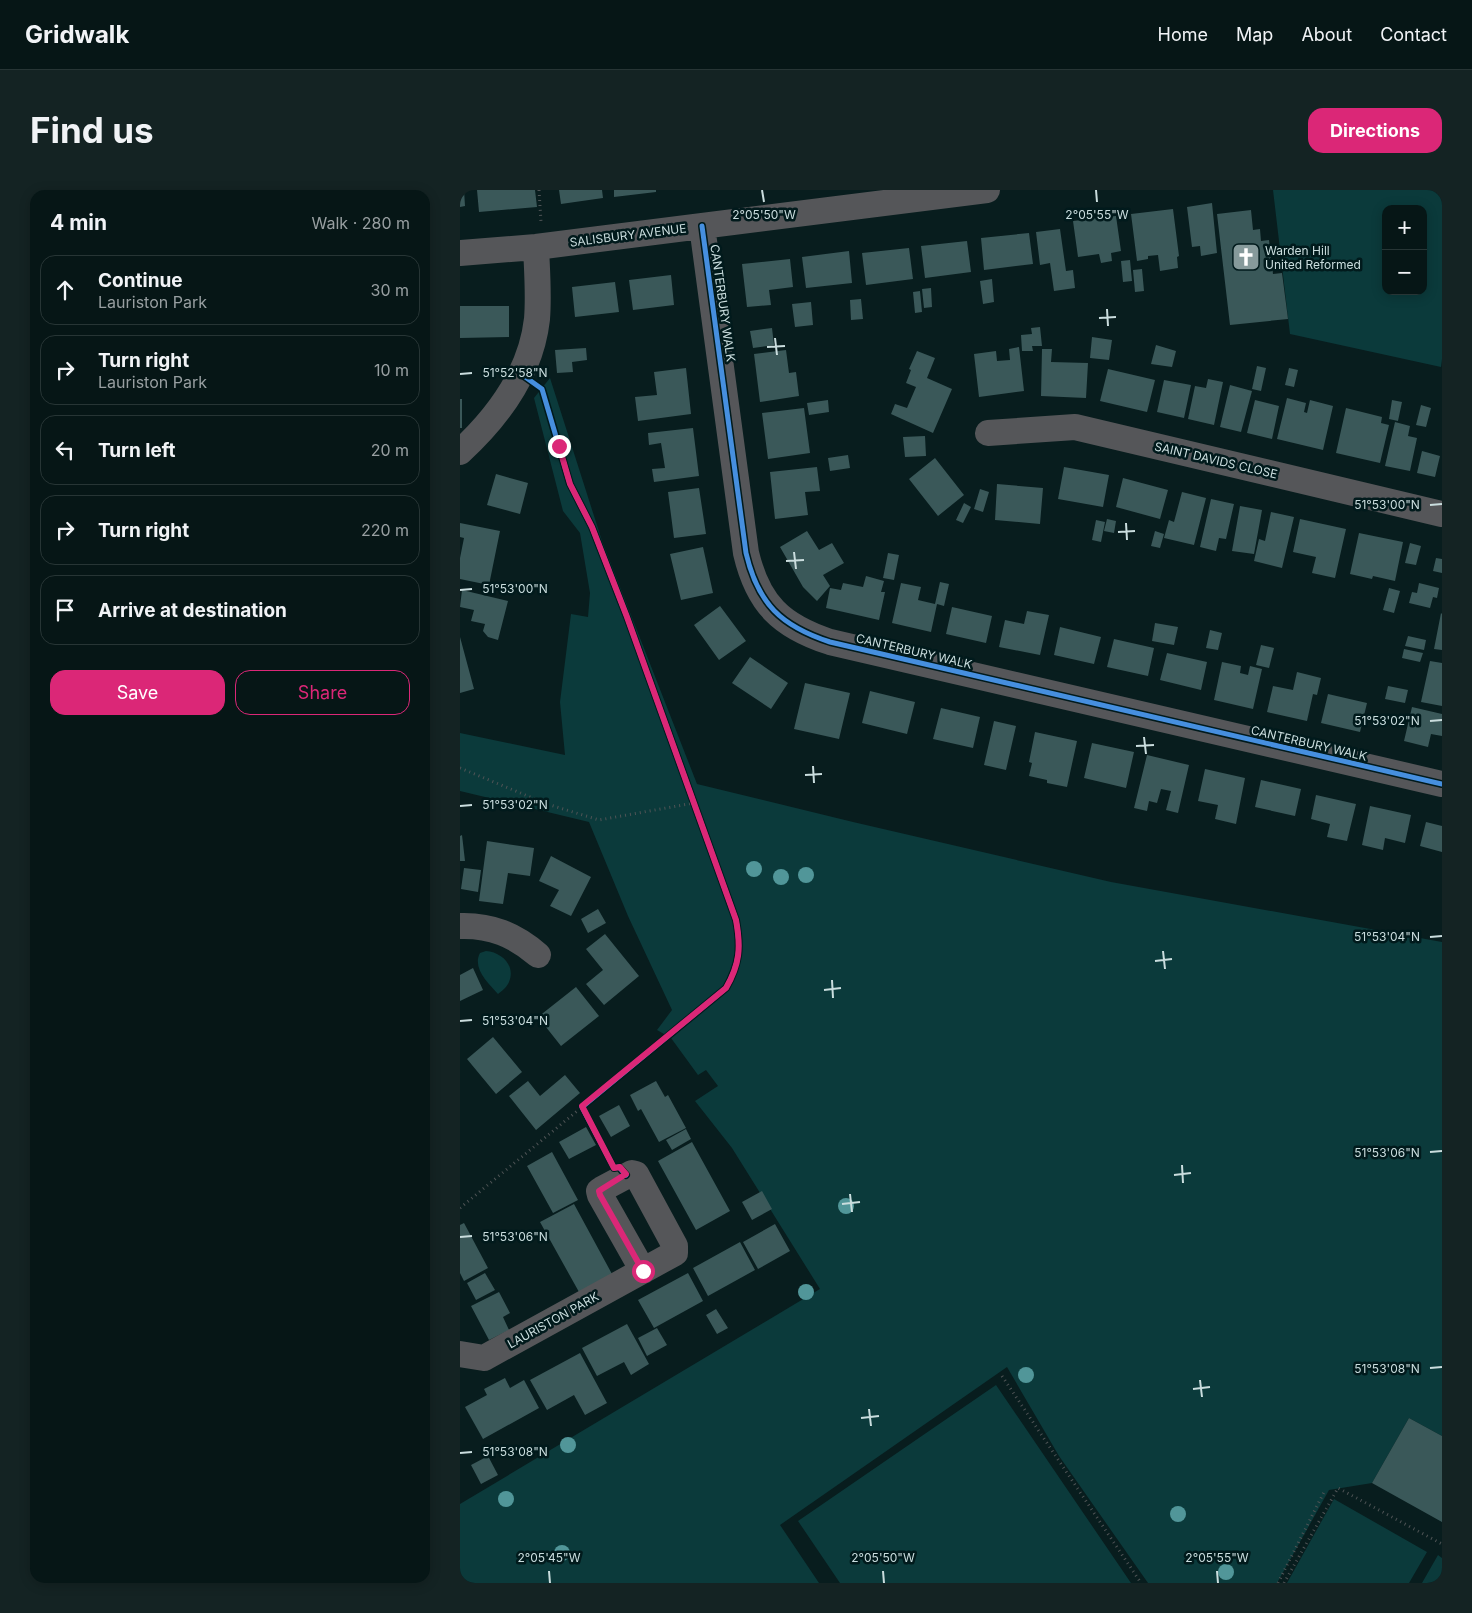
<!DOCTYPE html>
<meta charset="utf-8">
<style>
:root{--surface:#061616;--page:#142323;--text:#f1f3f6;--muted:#989fa1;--line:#273535;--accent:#db2777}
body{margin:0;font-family:Inter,sans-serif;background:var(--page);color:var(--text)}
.controls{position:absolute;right:15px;top:15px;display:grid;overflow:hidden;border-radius:10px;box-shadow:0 2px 12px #0003}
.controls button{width:45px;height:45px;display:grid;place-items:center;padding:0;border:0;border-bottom:1px solid var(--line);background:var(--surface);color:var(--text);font:25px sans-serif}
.stop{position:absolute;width:15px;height:15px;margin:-11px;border:4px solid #db2777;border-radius:50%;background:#fff}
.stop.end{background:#db2777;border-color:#fff;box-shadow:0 1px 5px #0008}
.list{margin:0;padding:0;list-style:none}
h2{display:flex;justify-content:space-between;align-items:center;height:65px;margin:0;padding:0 20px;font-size:21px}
h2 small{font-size:16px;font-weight:400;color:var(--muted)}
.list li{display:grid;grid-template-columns:32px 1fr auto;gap:15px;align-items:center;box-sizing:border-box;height:70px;margin:0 10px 10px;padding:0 10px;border:1px solid var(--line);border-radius:15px}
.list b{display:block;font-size:19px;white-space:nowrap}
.list p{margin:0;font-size:16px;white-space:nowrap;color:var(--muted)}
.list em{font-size:16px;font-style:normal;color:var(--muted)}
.actions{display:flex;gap:10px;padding:15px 20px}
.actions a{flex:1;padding:11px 0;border:1px solid var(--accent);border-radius:15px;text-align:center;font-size:18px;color:var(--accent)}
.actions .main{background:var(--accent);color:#fff}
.icon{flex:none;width:28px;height:28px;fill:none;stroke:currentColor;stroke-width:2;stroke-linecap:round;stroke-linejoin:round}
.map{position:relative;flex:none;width:982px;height:1393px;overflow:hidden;border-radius:15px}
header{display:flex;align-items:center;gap:30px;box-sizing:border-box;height:70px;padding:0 25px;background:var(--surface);border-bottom:1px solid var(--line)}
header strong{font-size:24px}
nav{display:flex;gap:28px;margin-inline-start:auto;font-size:18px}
.intro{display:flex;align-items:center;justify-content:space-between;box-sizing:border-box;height:120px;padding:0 30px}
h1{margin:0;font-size:35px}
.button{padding:12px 22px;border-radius:15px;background:var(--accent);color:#fff;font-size:18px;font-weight:700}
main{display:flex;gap:30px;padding:0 30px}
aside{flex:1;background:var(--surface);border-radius:15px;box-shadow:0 2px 12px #0003}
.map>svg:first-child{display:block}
</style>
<header>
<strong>Gridwalk</strong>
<nav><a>Home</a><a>Map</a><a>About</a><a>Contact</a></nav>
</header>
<div class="intro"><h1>Find us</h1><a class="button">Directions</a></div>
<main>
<aside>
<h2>4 min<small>Walk · 280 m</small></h2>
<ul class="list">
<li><svg class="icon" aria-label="ahead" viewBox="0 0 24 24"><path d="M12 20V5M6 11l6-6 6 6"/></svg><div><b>Continue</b><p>Lauriston Park</p></div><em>30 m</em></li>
<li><svg class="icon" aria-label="right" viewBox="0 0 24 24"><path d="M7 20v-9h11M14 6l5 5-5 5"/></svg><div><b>Turn right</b><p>Lauriston Park</p></div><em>10 m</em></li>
<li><svg class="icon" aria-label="left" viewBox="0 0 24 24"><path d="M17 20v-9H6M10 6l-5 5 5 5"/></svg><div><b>Turn left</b></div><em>20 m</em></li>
<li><svg class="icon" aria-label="right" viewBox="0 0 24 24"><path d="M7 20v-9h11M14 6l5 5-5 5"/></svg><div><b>Turn right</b></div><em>220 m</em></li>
<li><svg class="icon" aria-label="arrive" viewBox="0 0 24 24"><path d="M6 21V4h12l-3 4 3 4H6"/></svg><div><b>Arrive at destination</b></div></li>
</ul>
<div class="actions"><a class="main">Save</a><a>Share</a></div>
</aside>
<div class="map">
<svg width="982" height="1393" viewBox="0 0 982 1393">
<rect width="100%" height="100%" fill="#081d1e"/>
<path fill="#0b3a3b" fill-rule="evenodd" d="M813,0H982V169L981,177L830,144ZM926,19H963V101H926Z
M90,188L142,351L237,594L393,632L651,692L982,752V1246L949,1228L912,1293L869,1300L817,1393H688L599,1266L547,1177L320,1335L359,1393H0V1314L360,1099L272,958L235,911L258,896L246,880L238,885L211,848L197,840L212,820L168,726L129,632L0,601V543L105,565L100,512L111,424L128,427L130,403L120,343L103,321L74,208Z
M26,761C41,762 56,775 49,792C47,797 42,801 38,804C28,793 12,778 20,763Z
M536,1195L671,1393H380L338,1331Z
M874,1309L967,1362L949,1393H827Z
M978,1365L982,1368V1393H962Z"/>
<path fill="#3a5859" d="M0,0H4L5,16L0,17Z
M17,0H75L77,17L19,22Z
M99,0H142L143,8L101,14Z
M154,0H196V2L154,7Z
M752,13L757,63L741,66L740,56L732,57L727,17Z
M713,19L719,66L717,67L718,78L700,81L698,65L688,66V69L677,71L671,24Z
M791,20L793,40L800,39L801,51L809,50L813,84L822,83L828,129L770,135L757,24Z
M656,26L661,61L651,63L652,71L641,73L639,64L618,67L613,31Z
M600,39L606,81L613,80L615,98L594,101L590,73L580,75L576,42Z
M569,43L573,74L524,80L521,48Z
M507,51L511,82L465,88L461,56Z
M449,58L453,89L406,95L402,63Z
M389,61L392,93L346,98L342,67Z
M330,69L333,97L309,100L311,115L287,117L282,74Z
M670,70L672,91L663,92L661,71Z
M682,79L684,101L675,102L673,80Z
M211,85L214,115L173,120L169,90Z
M532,89L534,112L523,114L520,91Z
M155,92L159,122L115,127L112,97Z
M471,98L472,117L464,118L462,99Z
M460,101L462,122L455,123L453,102Z
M401,109L403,129L391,130L390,110Z
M351,112L353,135L335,137L332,114Z
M0,116H49V147L0,148Z
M580,137L582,156H572L573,161H562L561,145L572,144L571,138Z
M312,138L314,155L293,158L290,141Z
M632,147L652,150L649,170L630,168Z
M696,155L716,161L712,177L691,174Z
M559,157L564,201L519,207L514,164L536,161L537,171L550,170L549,159Z
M126,158L127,170L112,172L113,182L97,183L95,160Z
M582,159H592L591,172L628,173L626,208L581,206Z
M326,160L329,183L336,182L339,206L300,212L294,164Z
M457,161L475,168L467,188L492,199L473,243L431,224L435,214L447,218L456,197L446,193L451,180L449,179Z
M797,176L806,178L801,201L792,199Z
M226,178L231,224L178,231L175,207L197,205L194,182Z
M829,178L838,180L834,197L825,195Z
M648,179L695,190L687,222L640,211Z
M748,189L763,192L754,235L728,229L735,196L746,198Z
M704,190L731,195L724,228L697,222Z
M770,195L792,201L781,242L760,237Z
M827,208L846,213L844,222L847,223L850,210L873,216L863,260L817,249Z
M0,209H2V238H0Z
M368,210L369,222L349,225L347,213Z
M795,210L819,216L812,249L787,243Z
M932,210L942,212L938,231L929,229Z
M961,215L971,218L966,237L956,235Z
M344,218L350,263L308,269L302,223Z
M886,218L922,227L921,233L929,235L920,273L876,263Z
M935,232L950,236L948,246L957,248L950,281L925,276Z
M233,238L239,286L194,292L192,279L205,278L201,253L189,255L188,243Z
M465,246L466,266L445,267L443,247Z
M962,261L980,266L975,287L957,283Z
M388,265L390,278L370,281L368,268Z
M475,268L504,305L478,326L449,289Z
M357,277L360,301L345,302L348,325L315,329L310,282Z
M604,277L649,285L643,317L598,309Z
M36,284L68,293L60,324L27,315Z
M663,288L708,300L700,329L656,317Z
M537,294L583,298L580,334L535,330Z
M239,298L246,344L214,348L208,302Z
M520,299L529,302L523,322L514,319Z
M722,302L746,308L734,355L704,348L709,330L714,332Z
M751,309L774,314L766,349L759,348L756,361L740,357Z
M504,313L511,317L503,333L496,330Z
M780,316L802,320L794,364L772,361Z
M811,322L834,327L822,378L794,371L799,349L805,351Z
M647,329L656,331L654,343L644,341Z
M840,329L886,339L875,388L852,383L856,367L833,362Z
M636,330L645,332L641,352L632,350Z
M0,333L40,341L29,395L0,389V368L4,348L0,347Z
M347,341L359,360L372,353L384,373L363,385L370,396L357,411L343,397L320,357Z
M695,341L704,344L700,358L691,356Z
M899,343L943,352L935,391L913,386L912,389L890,384Z
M950,353L961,356L956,375L945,373Z
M243,357L253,403L221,410L210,364Z
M428,363L439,365L434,390L423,388Z
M976,368L982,369V383L973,381Z
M406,386L424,391L421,402H425L419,430L366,418L370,398L381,400L383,393L403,397Z
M480,392L489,394L484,416L477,414L471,442L432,433L441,393L461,397L458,410L475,414Z
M959,393L979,398L977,408L973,407L970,418L949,413L952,402L957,403Z
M929,398L940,401L934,423L923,420Z
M2,400L48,411L38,450L28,447L23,441L25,434L11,431L14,420L0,417Z
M260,416L286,451L259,470L234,435Z
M492,417L532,426L526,453L486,444Z
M567,421L589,425L580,465L539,457L545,430L564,434Z
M981,423L982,424V460L974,459Z
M695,433L718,437L714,455L692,451Z
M600,437L641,447L634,474L594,465Z
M750,440L762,443L758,460L746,458Z
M948,446L966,450L964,460L945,456Z
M0,447L14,499L0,503Z
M654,449L694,458L688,486L647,477Z
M801,455L814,458L809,478L796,475Z
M944,459L963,463L960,472L942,468Z
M707,463L747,472L741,500L700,490Z
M290,467L328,493L311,519L272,493Z
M970,471L982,473V516L961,512Z
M762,472L781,476L780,483L788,485L790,476L802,479L793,519L754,510Z
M837,482L861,488L857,505L853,504L847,531L807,522L813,496L833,500Z
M345,493L390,503L379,549L334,539Z
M928,496L948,500L945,513L925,509Z
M410,501L455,512L447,544L402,533Z
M868,504L907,513L900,542L861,533Z
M952,517L982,524V546L971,544L968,557L944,551Z
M481,518L520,527L513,558L473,549Z
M534,531L556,536L546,580L524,575Z
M575,542L617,551L607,597L587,593V590L569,586L572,573L569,572Z
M632,553L674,562L666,598L624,588Z
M687,565L729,575L718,623L706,620L711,601L701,599L697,613L689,611L687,621L674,618Z
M745,579L785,588L776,634L755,629L758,615L738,611Z
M801,590L841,599L835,626L795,617Z
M856,605L896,614L887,651L867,647L870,634L851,629Z
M910,616L951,625L945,653L925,648L923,660L902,655Z
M966,632L982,636V662L960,656Z
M2,645L5,671H0V646Z
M27,651L74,658L70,686L48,683L43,714L19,711Z
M91,666L131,687L111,726L90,716L99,700L79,691Z
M4,678L21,680L18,702L1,699Z
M138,719L146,733L128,743L121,729Z
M145,744L179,786L144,815L126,794L143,780L126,759Z
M13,778L23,800L0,811V785Z
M116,797L139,826L101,856L78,827Z
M33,847L62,882L36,904L7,869Z
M105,885L120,903L76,940L49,906L68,891L80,906Z
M196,891L205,907L208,905L226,938L199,952L181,919L178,921L170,905Z
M159,915L170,936L151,947L139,926Z
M126,937L136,955L109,969L99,952Z
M226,939L231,949L212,960L206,950Z
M232,952L270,1021L236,1040L198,971Z
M92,962L118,1010L93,1023L67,976Z
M302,1001L312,1019L292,1030L282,1012Z
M114,1014L152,1084L119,1102L80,1032Z
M4,1033L28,1078L4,1091L0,1083V1035Z
M315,1034L330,1061L298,1079L283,1052Z
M280,1052L295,1080L248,1106L233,1078Z
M25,1083L35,1100L16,1110L7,1093Z
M228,1083L243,1111L194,1138L178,1110Z
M39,1102L50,1123L43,1127L49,1140L29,1150L11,1116Z
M256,1119L268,1138L257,1144L246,1125Z
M167,1134L189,1174L171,1185L164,1172L137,1186L122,1158Z
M197,1138L207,1155L187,1166L178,1148Z
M120,1163L147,1213L125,1225L114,1205L87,1220L70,1190Z
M45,1188L50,1198L64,1190L79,1218L23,1249L5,1217L27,1205L24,1199Z
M949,1228L982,1246V1332L912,1293Z
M28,1266L38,1285L21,1294L11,1275Z"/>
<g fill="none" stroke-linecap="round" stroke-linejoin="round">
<path stroke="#4f5456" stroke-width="3" stroke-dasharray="1 4" stroke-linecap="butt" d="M79,0L81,32
M0,578L87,614L139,630L234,613
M0,1018L122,917
M542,1186L681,1393
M818,1393L864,1302
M824,1393L878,1298L982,1354"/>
<path stroke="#555659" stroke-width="26" d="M242,36L286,363C298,414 321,436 370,452L982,594
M0,63L76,57L527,0
M528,243L615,237L982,324
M0,262C38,227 71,183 77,129C79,105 77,81 76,57
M0,736C31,735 55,745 78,765
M0,1164L24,1168L215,1063V1056L176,984L172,983L142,999L139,1001L140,1005L183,1081"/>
<defs>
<path id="cycleway" d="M242,36L286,363C298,414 321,436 370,452L982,594
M61,184L82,199L110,294L132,337L167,427L276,730C281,757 280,773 266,798L122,917L154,978L159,977L166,985"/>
</defs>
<use href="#cycleway" stroke="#011a1c" stroke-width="8"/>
<use href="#cycleway" stroke="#468fdf" stroke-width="5"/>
</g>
<g fill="#519699">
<circle cx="294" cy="679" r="8"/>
<circle cx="346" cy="685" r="8"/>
<circle cx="321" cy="687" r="8"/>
<circle cx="386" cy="1016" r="8"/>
<circle cx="346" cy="1102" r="8"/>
<circle cx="566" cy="1185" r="8"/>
<circle cx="108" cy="1255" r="8"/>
<circle cx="46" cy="1309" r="8"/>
<circle cx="718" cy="1324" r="8"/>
<circle cx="102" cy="1363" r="8"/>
<circle cx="766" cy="1382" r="8"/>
</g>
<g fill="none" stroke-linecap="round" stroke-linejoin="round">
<path stroke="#db2777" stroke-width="6" d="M99,256L110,294L132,337L167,427L276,730C281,757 280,774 266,798L122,916L154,978L160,977L166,984L142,999L139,1001L140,1005L183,1081"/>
</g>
<path fill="none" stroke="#caddde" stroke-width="2" d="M302,0L304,12M636,0L637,12M647,119L648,136M639,128L656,127M315,148L317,165M307,157L325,156M0,184L12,183M970,315L982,314M666,333L667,350M658,342L675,341M334,362L336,379M326,371L344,370M0,400L12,399M970,531L982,530M684,547L686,564M676,556L694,555M353,576L354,593M345,585L362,584M0,616L12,615M970,747L982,746M703,761L705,779M695,771L712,769M372,790L373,808M364,800L381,798M0,831L12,830M970,962L982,961M722,975L723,993M714,985L731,983M390,1004L392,1022M382,1014L400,1012M0,1047L12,1046M970,1178L982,1177M740,1190L742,1207M733,1199L750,1197M409,1219L411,1236M401,1228L419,1226M0,1263L12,1262M89,1381L90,1393M423,1381L424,1393M757,1381L758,1393"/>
<defs>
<symbol id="church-square" viewBox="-11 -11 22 22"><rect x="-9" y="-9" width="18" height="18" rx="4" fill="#869a9b" stroke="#011a1c"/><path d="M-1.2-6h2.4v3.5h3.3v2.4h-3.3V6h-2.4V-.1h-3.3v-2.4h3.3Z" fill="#fff"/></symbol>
</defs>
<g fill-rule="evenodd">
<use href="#church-square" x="770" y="51" width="32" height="32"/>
</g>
<g text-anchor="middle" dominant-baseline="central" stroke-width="5" stroke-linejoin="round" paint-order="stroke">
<g font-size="12" fill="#caddde" stroke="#011a1c">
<text transform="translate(168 45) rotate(-7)">SALISBURY AVENUE</text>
<text transform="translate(263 113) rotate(82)">CANTERBURY WALK</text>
<text transform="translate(756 270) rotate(13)">SAINT DAVIDS CLOSE</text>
<text transform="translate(454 461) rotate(13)">CANTERBURY WALK</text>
<text transform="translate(849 553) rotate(13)">CANTERBURY WALK</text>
<text transform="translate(93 1130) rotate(-29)">LAURISTON PARK</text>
</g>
<g font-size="12" fill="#caddde" stroke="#011a1c" text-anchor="start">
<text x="805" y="60">Warden Hill<tspan x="805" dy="14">United Reformed</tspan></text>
</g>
</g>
<g font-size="12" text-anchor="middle" fill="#caddde" stroke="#011a1c" stroke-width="5" stroke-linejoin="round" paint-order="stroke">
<text x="304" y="29">2°05'50"W</text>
<text x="637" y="29">2°05'55"W</text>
<text x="55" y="187">51°52'58"N</text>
<text x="927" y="319">51°53'00"N</text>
<text x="55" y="403">51°53'00"N</text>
<text x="927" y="535">51°53'02"N</text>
<text x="55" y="619">51°53'02"N</text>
<text x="927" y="751">51°53'04"N</text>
<text x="55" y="835">51°53'04"N</text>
<text x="927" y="967">51°53'06"N</text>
<text x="55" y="1051">51°53'06"N</text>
<text x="927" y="1183">51°53'08"N</text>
<text x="55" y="1266">51°53'08"N</text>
<text x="89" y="1372">2°05'45"W</text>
<text x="423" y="1372">2°05'50"W</text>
<text x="757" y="1372">2°05'55"W</text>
</g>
</svg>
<div class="controls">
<button>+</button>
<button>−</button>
</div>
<div class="stop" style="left:183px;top:1081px"></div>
<div class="stop end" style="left:99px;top:256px"></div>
</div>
</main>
